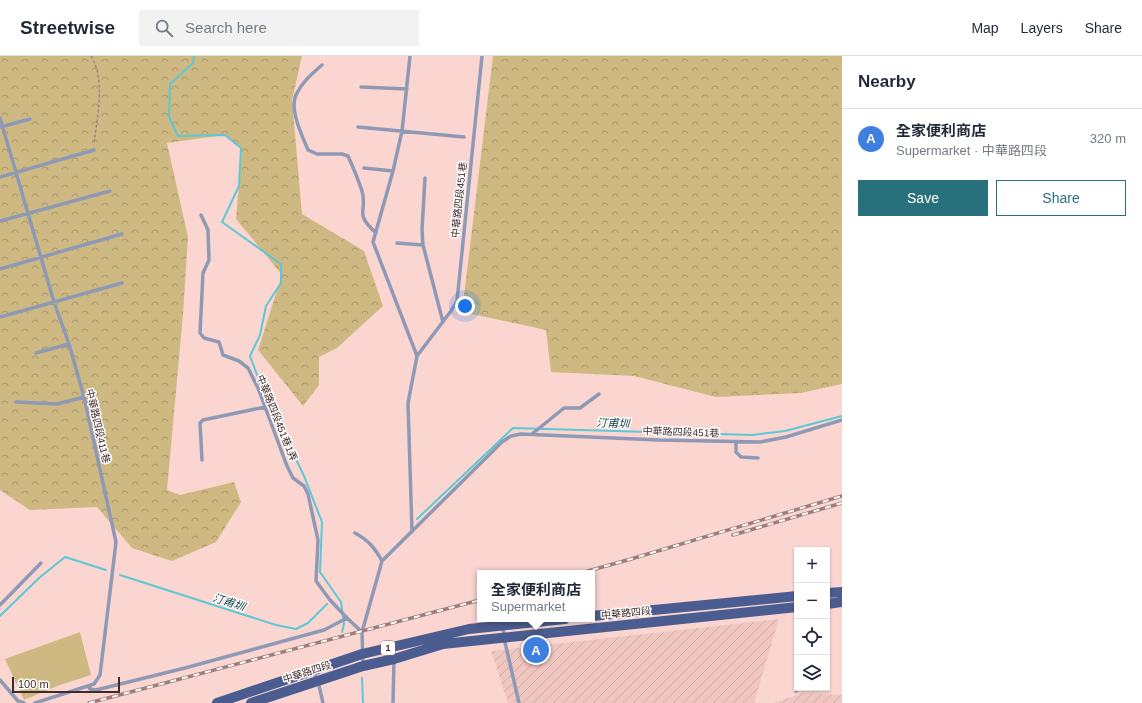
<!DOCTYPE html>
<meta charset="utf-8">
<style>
:root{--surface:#fff;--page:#f2f2f3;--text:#1f2937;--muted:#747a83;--line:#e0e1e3;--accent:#28707b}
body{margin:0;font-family:Arial,"Noto Sans TC",sans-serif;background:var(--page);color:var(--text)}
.controls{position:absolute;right:12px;bottom:12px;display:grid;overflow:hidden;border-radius:0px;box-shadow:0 1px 3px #0004}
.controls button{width:36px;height:36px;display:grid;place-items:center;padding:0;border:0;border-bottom:1px solid var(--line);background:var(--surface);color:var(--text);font:20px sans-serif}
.scale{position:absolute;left:12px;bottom:10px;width:108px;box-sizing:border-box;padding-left:4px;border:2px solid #412a27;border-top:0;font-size:11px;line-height:14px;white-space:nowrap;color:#412a27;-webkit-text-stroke:3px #fff;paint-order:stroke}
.you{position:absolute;left:465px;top:250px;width:14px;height:14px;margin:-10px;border:3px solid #fff;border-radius:50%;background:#1a73e8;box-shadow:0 0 0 6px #1a73e833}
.badge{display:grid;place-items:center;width:26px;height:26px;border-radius:50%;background:var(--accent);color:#fff;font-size:13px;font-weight:700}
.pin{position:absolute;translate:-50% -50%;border:2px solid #fff;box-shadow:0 1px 4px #0006}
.popup{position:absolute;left:477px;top:514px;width:118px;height:52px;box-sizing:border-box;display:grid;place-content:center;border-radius:0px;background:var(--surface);filter:drop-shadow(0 1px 3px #0005);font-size:13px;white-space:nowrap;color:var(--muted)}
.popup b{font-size:15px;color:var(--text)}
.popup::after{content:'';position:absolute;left:50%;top:100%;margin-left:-8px;border:8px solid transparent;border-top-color:var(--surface)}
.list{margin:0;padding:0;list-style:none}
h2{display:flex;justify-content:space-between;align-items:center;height:52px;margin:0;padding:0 16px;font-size:17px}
h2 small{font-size:13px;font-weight:400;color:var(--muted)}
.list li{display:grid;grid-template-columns:26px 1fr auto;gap:12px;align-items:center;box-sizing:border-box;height:60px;padding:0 16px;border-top:1px solid var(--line)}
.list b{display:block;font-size:15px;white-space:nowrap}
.list p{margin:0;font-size:13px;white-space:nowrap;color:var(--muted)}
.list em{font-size:13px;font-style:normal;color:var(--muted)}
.actions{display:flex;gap:8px;padding:12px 16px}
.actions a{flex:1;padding:9px 0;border:1px solid var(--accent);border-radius:0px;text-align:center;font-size:14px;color:var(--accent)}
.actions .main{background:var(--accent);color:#fff}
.icon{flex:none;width:22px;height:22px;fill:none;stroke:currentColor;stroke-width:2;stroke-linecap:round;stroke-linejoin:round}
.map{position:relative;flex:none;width:842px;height:647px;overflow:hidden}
header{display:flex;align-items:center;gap:24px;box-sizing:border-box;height:56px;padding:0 20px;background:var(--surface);border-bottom:1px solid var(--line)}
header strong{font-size:19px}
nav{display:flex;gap:22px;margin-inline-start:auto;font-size:14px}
.search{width:280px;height:36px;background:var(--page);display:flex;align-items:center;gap:10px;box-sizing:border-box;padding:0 14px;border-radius:0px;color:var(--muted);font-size:15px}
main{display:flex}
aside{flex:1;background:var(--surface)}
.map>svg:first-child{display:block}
</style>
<header>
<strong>Streetwise</strong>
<div class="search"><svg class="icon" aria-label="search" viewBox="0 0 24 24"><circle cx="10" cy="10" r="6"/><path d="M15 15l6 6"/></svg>Search here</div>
<nav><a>Map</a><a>Layers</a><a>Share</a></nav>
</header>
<main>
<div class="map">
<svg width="842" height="647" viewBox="0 0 842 647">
<defs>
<pattern id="industrial-furrows" width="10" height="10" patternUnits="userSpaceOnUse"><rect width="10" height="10" fill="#f0c6c1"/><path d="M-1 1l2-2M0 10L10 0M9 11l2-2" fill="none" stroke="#cfaaa6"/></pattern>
<pattern id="forest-crowns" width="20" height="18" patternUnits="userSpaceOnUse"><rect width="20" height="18" fill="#cfb983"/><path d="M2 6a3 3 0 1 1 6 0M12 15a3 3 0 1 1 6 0" fill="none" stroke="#aa976b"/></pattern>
</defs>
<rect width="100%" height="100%" fill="#fbd6d0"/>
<path fill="url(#industrial-furrows)" d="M779,563L754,647H508L491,595Z
M803,637L842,639V647H774Z"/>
<path fill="#cfb983" d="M80,576L91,619L60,629L24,644L5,603Z"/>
<path fill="url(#forest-crowns)" d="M0,0H302L292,44L302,158L364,195L383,250L337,292L319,301V329L303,350L258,294L282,219L236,163L242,93L225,79L167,87L188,181L183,258L167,434L180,439L234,426L241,446L216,486L172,505L132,492L97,451L30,454L0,434Z
M493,0H842V328L801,337L716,341L634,320L551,316L546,274L462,256Z"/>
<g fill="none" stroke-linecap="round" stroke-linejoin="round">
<path stroke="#5dc7d6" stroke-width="2" d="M194,0L193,7L170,28L169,61L178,80L225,79L241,92L239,130L222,166L281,208V227L266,250L260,279L250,300L262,332L304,420L322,466L320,516L341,546L344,568L342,576
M417,463L513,372L752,379L785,375L842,360
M120,519L276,569L296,573L308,567L327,548
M0,560L39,522L65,501L106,514
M362,622L363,647"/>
<path stroke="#a2837f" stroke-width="1.5" stroke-dasharray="3 2" stroke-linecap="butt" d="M91,0C106,25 97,60 94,88"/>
<path stroke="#8e99b6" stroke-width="3.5" d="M410,0L402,75L393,115L373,186L417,300L408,347L412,476
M322,9C313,17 303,25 297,37C288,52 302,79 308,94L317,98H342L348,100C353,111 358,123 362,135C368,157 353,156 376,177
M361,31L407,33
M0,62L54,246L69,288L84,341L116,486L100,619L94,628L35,647
M0,71L30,63
M358,71L464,81
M364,112L393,115
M0,121L94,94
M425,122L422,174L423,189L443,266
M201,159L208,174L209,204L203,217L200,277L204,282L219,286L223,299L239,305L248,312L258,332L287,410L293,422L304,430L308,438L318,484L316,525L330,544L347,562L362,576
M0,165L110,135
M397,187L423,189
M0,213L122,178
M0,261L122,227
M36,297L69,288
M417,300L451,255L457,245L482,0
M16,346L57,348L84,341
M532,378L564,352H580L599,338
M736,386V396L741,401L758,402
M202,404L200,367L203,364L265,351
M355,477C368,484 375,492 382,505
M0,549L41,507
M503,570L504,582L519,647
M363,609L362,576L382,505L502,386L511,380L521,378L659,384L760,386L786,381L842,364
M313,615L318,625L323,647
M0,624L18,645L24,647
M88,630L90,633L96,634L185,612L324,574L347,562
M796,635L797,630
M393,647L394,604"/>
<path stroke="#4b5d90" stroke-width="10" d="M827,537L842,536
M827,548L842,546
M592,560L797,540
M217,647L362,598L469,573L565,563
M251,647L363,610L394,603L443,588L797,551"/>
<defs>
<path id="rail" d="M733,479L842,447
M581,517L631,503L842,440
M89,647L480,544"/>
</defs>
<use href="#rail" stroke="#9c7e7a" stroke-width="3.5"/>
<use href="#rail" stroke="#fff" stroke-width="2" stroke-dasharray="6" stroke-linecap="butt"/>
</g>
<g text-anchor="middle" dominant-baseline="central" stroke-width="3" stroke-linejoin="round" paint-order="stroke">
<rect fill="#fff" stroke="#7a6a68" stroke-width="1" x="381" y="585" width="14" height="14" rx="3"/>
<g font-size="9" font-weight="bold" fill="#412a27">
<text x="388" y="592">1</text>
</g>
<g font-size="10" fill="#412a27" stroke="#fff">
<text transform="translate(459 144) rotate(-84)">中華路四段451巷</text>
<text transform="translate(277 362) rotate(68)">中華路四段451巷1弄</text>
<text transform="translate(98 370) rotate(77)">中華路四段411巷</text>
<text transform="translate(681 376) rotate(2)">中華路四段451巷</text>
<text transform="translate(626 557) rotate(-6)">中華路四段</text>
<text transform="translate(307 616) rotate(-18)">中華路四段</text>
</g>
<g font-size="11" font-style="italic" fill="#063a41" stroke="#fff">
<text transform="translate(613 367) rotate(2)">汀甫圳</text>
<text transform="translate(229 546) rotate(18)">汀甫圳</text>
</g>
</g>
</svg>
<div class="controls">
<button>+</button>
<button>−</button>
<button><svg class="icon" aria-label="locate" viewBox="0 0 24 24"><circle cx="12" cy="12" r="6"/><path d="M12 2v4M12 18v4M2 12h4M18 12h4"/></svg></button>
<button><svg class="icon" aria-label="layers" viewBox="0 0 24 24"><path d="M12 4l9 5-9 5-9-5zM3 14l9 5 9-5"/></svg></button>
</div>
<div class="scale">100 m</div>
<div class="you"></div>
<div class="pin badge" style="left:536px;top:594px;background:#3f7fe0">A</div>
<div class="popup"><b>全家便利商店</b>Supermarket</div>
</div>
<aside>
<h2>Nearby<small></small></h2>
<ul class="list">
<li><span class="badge" style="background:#3f7fe0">A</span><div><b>全家便利商店</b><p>Supermarket · 中華路四段</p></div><em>320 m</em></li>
</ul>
<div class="actions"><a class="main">Save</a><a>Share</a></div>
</aside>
</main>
